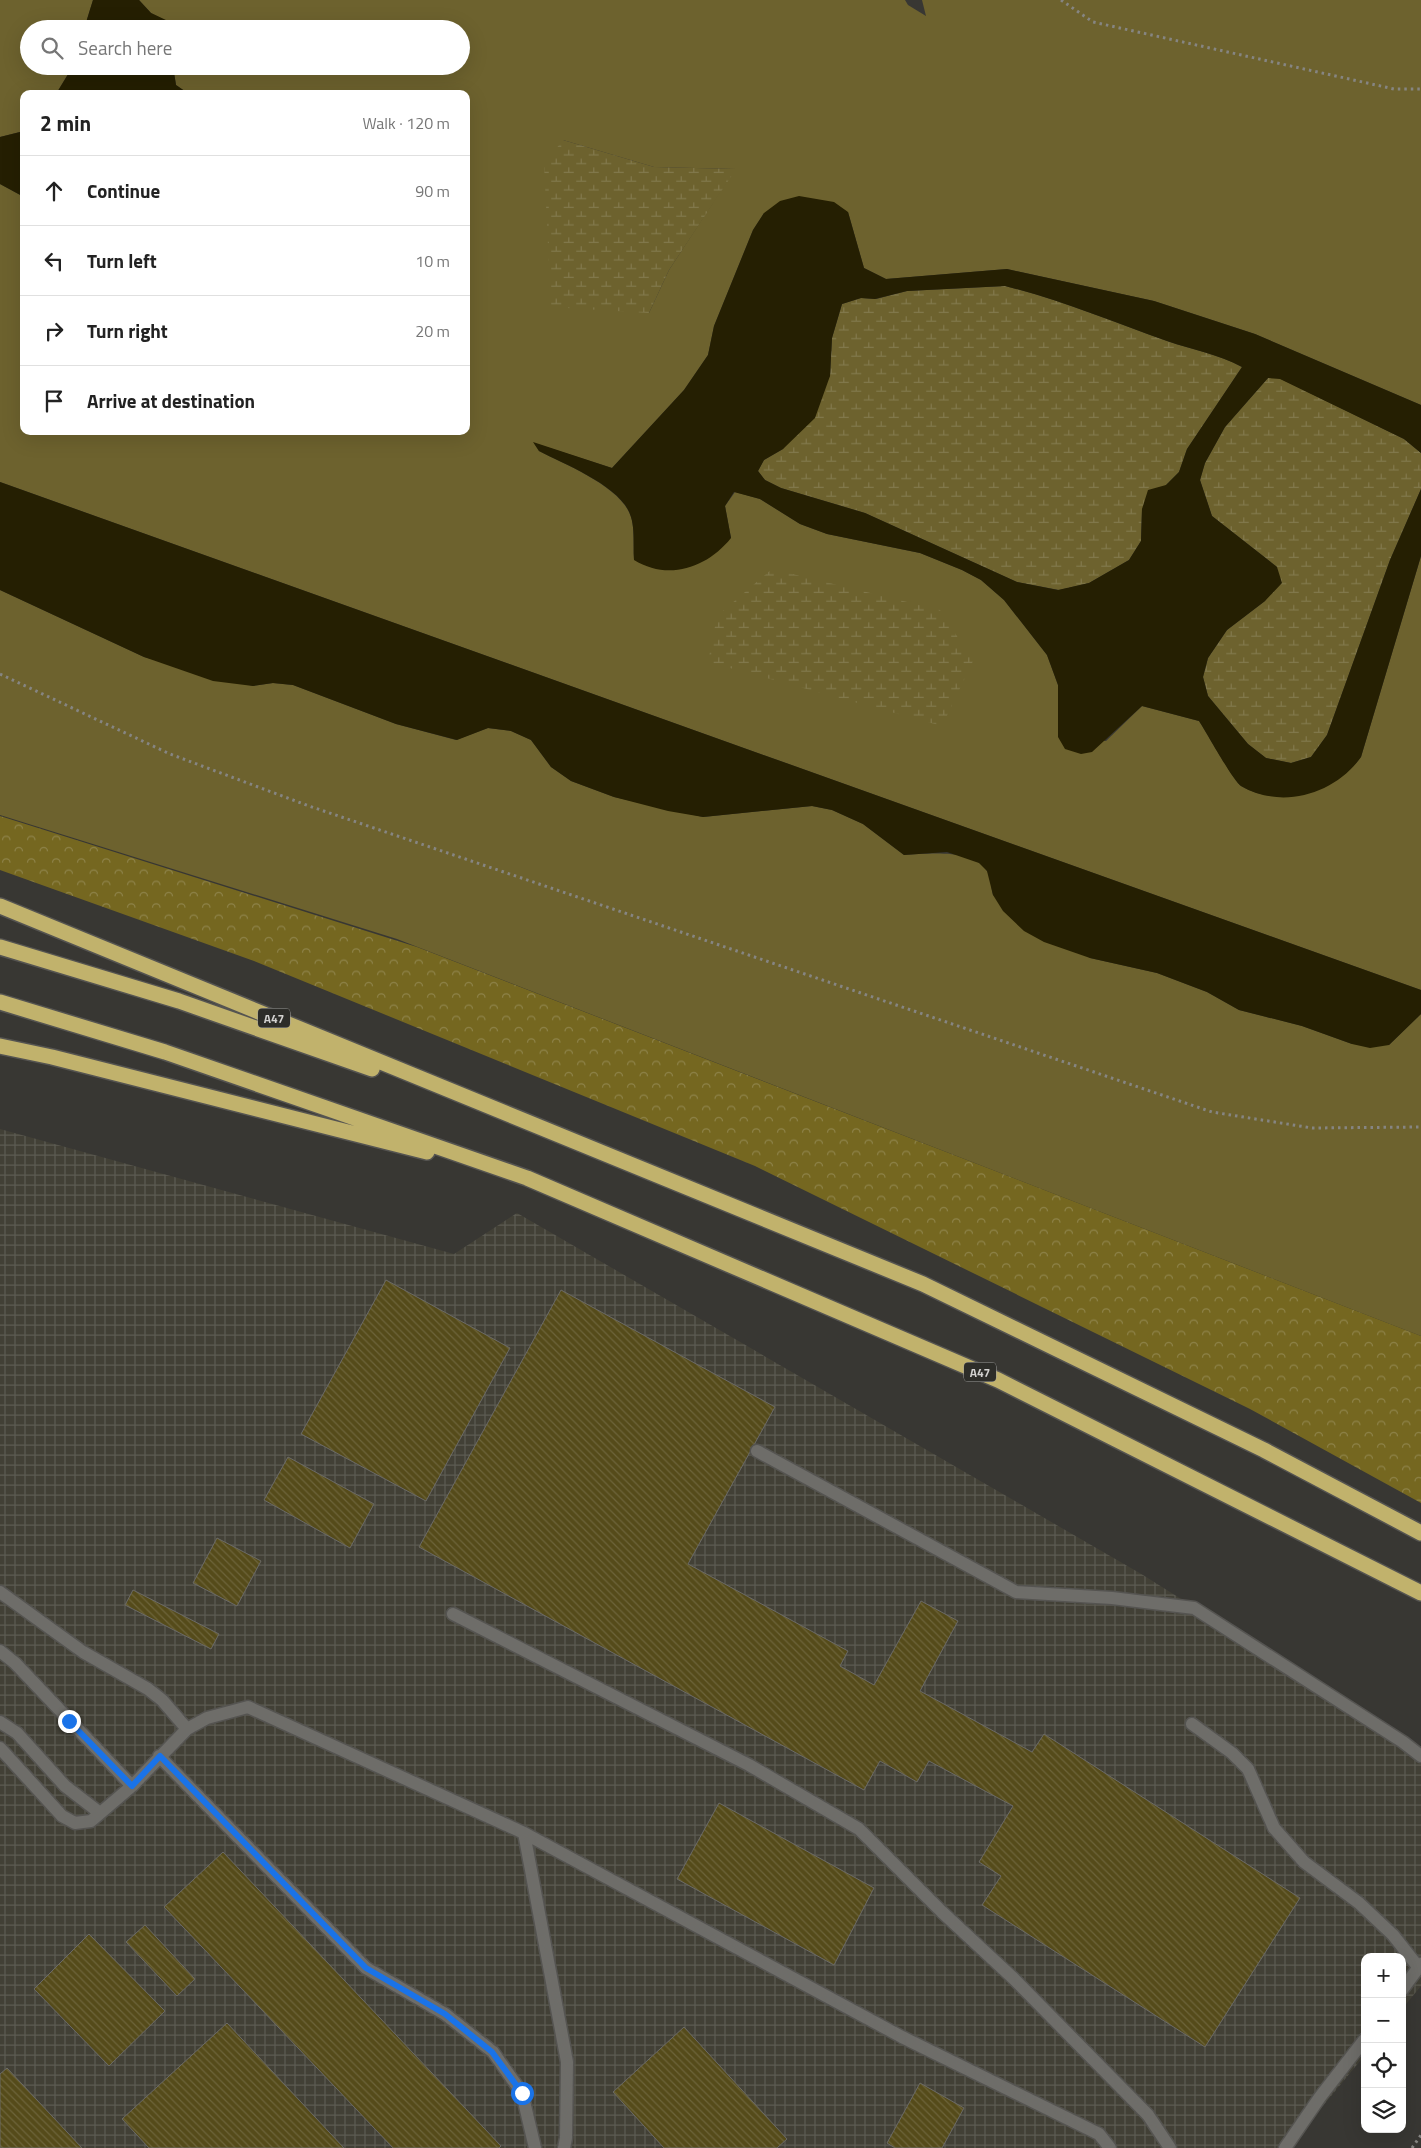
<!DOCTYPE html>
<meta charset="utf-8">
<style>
:root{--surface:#fff;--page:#f6f6f6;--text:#222;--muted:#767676;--line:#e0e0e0}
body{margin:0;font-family:"Titillium Web",sans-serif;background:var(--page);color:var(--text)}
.controls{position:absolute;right:15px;bottom:15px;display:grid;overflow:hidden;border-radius:10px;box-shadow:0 5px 20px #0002}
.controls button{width:45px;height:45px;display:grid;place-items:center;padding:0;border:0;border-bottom:1px solid var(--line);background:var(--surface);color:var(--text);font:25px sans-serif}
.stop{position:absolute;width:15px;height:15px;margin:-11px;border:4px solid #1a73e8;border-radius:50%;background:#fff}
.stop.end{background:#1a73e8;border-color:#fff;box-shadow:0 1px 5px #0008}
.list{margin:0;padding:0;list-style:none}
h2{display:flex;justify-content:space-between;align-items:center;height:65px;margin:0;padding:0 20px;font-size:21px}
h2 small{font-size:16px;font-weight:400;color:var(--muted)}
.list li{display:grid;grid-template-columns:32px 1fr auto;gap:15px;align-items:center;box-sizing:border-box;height:70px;padding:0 20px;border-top:1px solid var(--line)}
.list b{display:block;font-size:19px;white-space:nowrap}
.list em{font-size:16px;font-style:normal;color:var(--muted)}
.icon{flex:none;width:28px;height:28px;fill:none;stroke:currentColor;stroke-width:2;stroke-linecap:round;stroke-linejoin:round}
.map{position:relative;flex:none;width:1421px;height:2148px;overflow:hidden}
.search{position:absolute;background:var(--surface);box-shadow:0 5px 20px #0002;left:20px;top:20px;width:450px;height:55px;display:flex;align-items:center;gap:12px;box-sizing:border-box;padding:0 18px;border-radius:28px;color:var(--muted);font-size:19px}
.panel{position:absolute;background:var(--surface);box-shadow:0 5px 20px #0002;left:20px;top:90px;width:450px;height:345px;border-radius:10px}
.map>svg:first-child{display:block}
</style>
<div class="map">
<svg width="1421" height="2148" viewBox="0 0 1421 2148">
<defs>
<pattern id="industrial-grid" width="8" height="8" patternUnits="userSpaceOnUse" patternTransform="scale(1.25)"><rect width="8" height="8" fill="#424036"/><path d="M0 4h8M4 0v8" fill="none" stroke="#5c5b52"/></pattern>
<pattern id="forest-crowns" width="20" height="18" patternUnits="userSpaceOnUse" patternTransform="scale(1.25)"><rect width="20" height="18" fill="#756720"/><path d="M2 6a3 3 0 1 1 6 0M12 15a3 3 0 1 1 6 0" fill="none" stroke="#8e834a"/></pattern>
<pattern id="wetland-marsh" width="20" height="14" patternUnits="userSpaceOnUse" patternTransform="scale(1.25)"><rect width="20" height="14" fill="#6d622e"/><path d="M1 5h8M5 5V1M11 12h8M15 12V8" fill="none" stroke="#81784b"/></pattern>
<pattern id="building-back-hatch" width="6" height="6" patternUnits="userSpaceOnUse" patternTransform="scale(1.25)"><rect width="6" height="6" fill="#554b1a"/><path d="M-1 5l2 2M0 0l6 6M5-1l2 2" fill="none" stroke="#6d643a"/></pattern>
</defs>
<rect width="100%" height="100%" fill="#383733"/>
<path fill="url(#industrial-grid)" d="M0,1129L454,1254L517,1213L1143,1575L1402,1738L1421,1757V1986L1402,2009V1957H1365V2055L1288,2148H0Z"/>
<path fill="#6d622e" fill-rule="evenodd" d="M0,0H93L84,29H29V66H73L56,94H24V131L0,137Z
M139,0H905L908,5L926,16L922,0H1421V405L1255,334L1154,301L1007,269L886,279L864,268L848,212L764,213L753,230L714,326L708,355L684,390L612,468L534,443L539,451C566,465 622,487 631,517C635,530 633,547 634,560L731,538L725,506L735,492L760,499L800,524L827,534L920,553L962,570L981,580L1004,600L1047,655L1058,685V737L1106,741L1142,706L1199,721C1207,733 1233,780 1241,786C1280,809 1336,792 1361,757L1421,556V990L0,482V184L24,197V431H466V94H189L176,85L173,66H461V29H182L151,13ZM563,140L654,167L735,169L669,270L649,313Z
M0,590L144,657L253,686L273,683L293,685L396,724L456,740L488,728L511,731L531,740L551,767L571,781L614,797L703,817L812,806L832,810L863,824L904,855C926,854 974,848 987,871C991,877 991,888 993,895L1090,958L1157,973L1207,992L1239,1010L1302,1026L1352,1044L1389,1045L1421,1014V1336L397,939L0,815Z"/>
<path fill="url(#forest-crowns)" d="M0,816L417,947L1421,1336V1503L1250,1409L755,1166L254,961L0,870Z"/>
<path fill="url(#wetland-marsh)" d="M563,140L654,167L736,169L669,270L649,313L551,307L544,164Z
M1005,286C1061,300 1113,322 1167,341C1193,350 1218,354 1242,367L1187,449L1179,472L1142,509L1141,541L1129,560L1089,583L1059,590L1017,582L865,513L781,488L765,480L758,471L764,460L783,449L830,376L832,338L842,304L861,298L876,299L907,291Z
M1268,378H1279L1404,439L1421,453V489L1390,560L1327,735L1311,757L1291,763L1266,758L1248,744L1208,696L1203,677L1208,658L1227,630L1265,601L1277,567L1212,516L1200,480L1205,463L1225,427Z
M772,569L940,610L973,661L942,726L708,662L717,616Z"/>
<path fill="#251f02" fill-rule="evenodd" d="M93,0H139L151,13L183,28L84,29Z
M73,66H173L176,85L189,94H56Z
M24,131V197L0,184V137Z
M799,196L834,202L848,212L864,268L886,279L1007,269L1154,301L1255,334L1421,405V453L1404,439L1280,379L1268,378L1225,427L1205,463L1200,480L1212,516L1277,567L1282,583L1265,601L1227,630L1208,658L1203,677L1208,696L1248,744L1266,758L1291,763L1311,757L1327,735L1390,560L1421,489V556L1361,757C1335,794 1282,810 1241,786C1233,781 1207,733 1199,721L1142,706L1092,752L1081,754L1065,749L1058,737V685L1047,655L1004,600L981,580L962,570L920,553L827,534L800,524L760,499L734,492L725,506L731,538C707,568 668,581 634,560C633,547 635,530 631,517C623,487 566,465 539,451L533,442L612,468L684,390L708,355L714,326L753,230L764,213L780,201ZM1005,286C1061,300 1113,322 1167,341C1193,350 1218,354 1242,367L1187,449L1179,472L1166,485L1148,490L1142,509L1141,541L1129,560L1089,583L1058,590L1017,582L865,513L781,488L765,480L758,471L764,460L783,449L815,418L830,376L832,338L842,304L861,298L875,299L907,291Z
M0,482L1421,990V1014L1389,1045L1370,1048L1352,1044L1302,1026L1239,1010L1207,992L1157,973L1090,958L1044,942L1024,931L1003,911L993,895L987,871L979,863L947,852L904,855L863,824L832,810L812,806L703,817L668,811L614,797L571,781L551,767L531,740L511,731L488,728L457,740L396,724L293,685L273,683L253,686L213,681L144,657L0,590Z"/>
<path fill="url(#building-back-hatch)" stroke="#6b6a66" d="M386,1280L510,1348L426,1501L301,1434Z
M561,1290L775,1407L688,1564L848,1651L840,1666L874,1685L921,1601L958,1621L920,1691L1032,1752L1044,1734L1300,1898L1205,2047L982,1905L1001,1876L979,1862L1013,1806L929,1761L917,1782L880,1761L864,1790L419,1547Z
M288,1457L374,1504L350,1548L264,1500Z
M217,1538L261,1561L237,1606L193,1583Z
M133,1590L219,1634L211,1649L125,1605Z
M719,1803L874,1888L834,1965L677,1879Z
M223,1852L501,2146L499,2148H393L164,1907Z
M145,1925L195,1979L177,1996L126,1942Z
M89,1934L165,2011L109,2066L34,1989Z
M227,2023L344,2148H149L122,2119Z
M684,2027L787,2139L777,2148H664L613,2092Z
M7,2068L82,2148H0V2074Z
M920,2083L964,2108L942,2148H895L887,2143Z"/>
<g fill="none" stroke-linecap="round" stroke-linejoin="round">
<defs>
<path id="minor" d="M757,1451L1016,1592L1112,1598L1194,1608L1403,1742L1421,1756
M0,1592L83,1652L148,1689L162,1700L187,1729
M453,1614L749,1765L859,1829L942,1912L1013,1978L1148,2115L1170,2148
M0,1651L15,1663L132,1786
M0,1722L17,1733L65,1786L100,1813
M1192,1724L1232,1753L1248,1769L1274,1828L1304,1862L1359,1903L1393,1935L1419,1968
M0,1748L62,1816L75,1823L91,1821L132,1786L187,1729L207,1718L248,1707L524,1833L902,2037L1099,2134L1110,2148
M159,1756L366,1968L445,2014L493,2052L522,2093L535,2148
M524,1833L567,2062L566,2138L564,2148
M1402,1990L1421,1964
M1285,2148L1320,2097L1365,2039"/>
<path id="highway" d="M0,906L923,1284L1264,1450L1421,1533
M0,947L179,1001L372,1069
M0,1002L165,1052L527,1178L998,1380L1421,1593
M0,1046L52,1057L427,1152"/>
</defs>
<use href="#minor" stroke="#555451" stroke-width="15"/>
<use href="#highway" stroke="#555451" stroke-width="18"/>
<path stroke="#868582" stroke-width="3" stroke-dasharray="2.5 4" stroke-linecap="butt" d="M1061,0L1093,22L1394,89H1421
M0,674L170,754L309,806L1212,1112L1312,1128L1421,1127
M1412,2148L1421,2135"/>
<use href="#minor" stroke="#6e6d69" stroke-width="12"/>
<use href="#highway" stroke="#c1b26c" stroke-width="15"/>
</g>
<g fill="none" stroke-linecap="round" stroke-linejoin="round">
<path stroke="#1a73e8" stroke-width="6" d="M69,1721L132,1786L160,1756L366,1968L445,2014L492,2052L522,2093"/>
</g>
<g text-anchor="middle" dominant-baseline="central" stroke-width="4" stroke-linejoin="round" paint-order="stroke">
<g fill="#2d2d29" stroke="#a1a09e" stroke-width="1">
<rect x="258" y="1008.5" width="32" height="19" rx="4"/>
<rect x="964" y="1362.5" width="32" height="19" rx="4"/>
</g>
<g font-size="12" font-weight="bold" fill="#d3d2d0">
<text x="274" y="1018">A47</text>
<text x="980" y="1372">A47</text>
</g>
</g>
</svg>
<div class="controls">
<button>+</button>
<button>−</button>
<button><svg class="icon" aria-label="locate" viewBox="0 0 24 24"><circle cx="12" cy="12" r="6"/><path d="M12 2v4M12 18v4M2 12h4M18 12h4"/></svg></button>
<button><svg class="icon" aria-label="layers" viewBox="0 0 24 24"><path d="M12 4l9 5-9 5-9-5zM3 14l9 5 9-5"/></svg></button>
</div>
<div class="stop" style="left:522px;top:2093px"></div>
<div class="stop end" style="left:69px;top:1721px"></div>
<div class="search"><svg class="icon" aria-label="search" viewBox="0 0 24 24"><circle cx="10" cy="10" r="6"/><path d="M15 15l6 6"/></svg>Search here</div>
<section class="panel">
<h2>2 min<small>Walk · 120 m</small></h2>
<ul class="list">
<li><svg class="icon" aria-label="ahead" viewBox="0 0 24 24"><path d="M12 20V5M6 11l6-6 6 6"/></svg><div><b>Continue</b></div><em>90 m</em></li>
<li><svg class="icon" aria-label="left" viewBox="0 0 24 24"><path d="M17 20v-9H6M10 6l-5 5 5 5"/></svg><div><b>Turn left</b></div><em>10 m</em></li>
<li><svg class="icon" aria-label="right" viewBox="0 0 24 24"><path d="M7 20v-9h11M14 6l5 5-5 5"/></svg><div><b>Turn right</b></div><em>20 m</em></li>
<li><svg class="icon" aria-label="arrive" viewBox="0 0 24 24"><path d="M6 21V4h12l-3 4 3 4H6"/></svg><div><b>Arrive at destination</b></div></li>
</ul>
</section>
</div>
